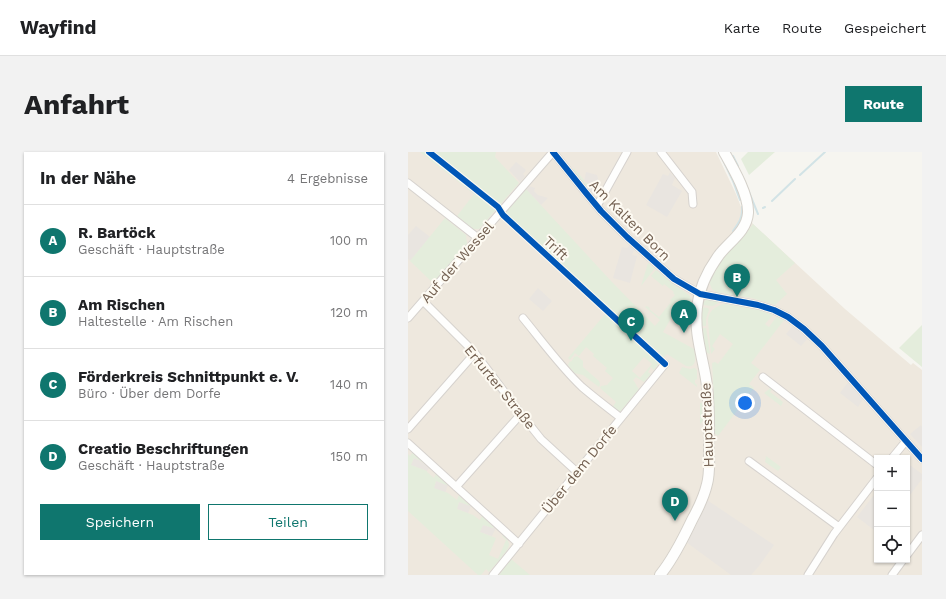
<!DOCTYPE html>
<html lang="de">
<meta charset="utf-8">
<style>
:root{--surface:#fff;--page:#f2f2f2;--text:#202124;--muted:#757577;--line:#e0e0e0;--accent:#0f766e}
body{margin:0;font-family:"Work Sans",sans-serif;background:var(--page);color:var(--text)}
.controls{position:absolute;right:12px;bottom:12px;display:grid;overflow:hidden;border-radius:0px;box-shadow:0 1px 3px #0004}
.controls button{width:36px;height:36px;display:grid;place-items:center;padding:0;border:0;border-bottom:1px solid var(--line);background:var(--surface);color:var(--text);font:20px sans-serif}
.you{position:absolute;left:337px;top:251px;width:14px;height:14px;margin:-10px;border:3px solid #fff;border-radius:50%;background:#1a73e8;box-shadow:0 0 0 6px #1a73e833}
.badge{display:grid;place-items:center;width:26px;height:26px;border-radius:50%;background:var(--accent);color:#fff;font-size:13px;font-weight:700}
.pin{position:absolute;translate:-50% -33px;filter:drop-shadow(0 1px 2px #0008)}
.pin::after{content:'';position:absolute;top:21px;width:14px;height:12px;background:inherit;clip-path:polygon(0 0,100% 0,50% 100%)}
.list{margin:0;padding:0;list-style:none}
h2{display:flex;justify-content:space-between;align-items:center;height:52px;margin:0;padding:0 16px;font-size:17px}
h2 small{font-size:13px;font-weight:400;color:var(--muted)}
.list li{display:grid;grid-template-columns:26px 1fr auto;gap:12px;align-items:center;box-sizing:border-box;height:72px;padding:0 16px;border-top:1px solid var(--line)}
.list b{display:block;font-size:15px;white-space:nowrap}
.list p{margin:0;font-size:13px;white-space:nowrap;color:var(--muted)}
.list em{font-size:13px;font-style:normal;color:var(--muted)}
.actions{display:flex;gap:8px;padding:12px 16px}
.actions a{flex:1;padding:9px 0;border:1px solid var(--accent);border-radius:0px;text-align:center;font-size:14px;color:var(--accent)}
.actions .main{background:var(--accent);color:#fff}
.icon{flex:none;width:22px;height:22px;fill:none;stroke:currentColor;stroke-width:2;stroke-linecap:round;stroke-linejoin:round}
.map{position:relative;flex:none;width:514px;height:423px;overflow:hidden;border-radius:0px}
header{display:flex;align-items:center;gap:24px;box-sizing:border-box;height:56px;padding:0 20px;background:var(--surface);border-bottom:1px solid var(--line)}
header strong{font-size:19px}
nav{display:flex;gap:22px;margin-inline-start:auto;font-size:14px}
.intro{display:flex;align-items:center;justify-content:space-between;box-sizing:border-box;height:96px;padding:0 24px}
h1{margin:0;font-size:28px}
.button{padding:10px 18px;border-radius:0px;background:var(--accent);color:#fff;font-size:14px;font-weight:700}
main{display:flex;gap:24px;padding:0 24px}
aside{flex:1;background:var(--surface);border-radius:0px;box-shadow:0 1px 3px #0004}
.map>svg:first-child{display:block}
</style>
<header>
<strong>Wayfind</strong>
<nav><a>Karte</a><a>Route</a><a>Gespeichert</a></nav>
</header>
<div class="intro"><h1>Anfahrt</h1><a class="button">Route</a></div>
<main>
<aside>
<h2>In der Nähe<small>4 Ergebnisse</small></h2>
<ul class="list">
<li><span class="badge">A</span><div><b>R. Bartöck</b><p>Geschäft · Hauptstraße</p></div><em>100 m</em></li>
<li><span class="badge">B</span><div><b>Am Rischen</b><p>Haltestelle · Am Rischen</p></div><em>120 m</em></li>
<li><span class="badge">C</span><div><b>Förderkreis Schnittpunkt e. V.</b><p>Büro · Über dem Dorfe</p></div><em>140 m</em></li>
<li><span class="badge">D</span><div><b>Creatio Beschriftungen</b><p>Geschäft · Hauptstraße</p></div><em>150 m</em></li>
</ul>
<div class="actions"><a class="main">Speichern</a><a>Teilen</a></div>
</aside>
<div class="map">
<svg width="514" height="423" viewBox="0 0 514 423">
<rect width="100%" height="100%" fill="#f6f5f0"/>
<path fill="#eee8de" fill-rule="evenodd" d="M0,0H308L328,42L333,55L345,72L437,157L503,213L505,211L514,218V423H0ZM469,306H499V408H469Z"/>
<path fill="#e9e5e0" d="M108,10L118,18L115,22L117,24L112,30L101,18Z
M178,20L189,23L191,30L186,40H183L180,37L181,32L176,30Z
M262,20L267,26L264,33L274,39L259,65L238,53L255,22L260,24Z
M121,34L127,36L126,39L130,43L140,46L133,53L118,37Z
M8,74L22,85L2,109L0,107V83Z
M222,93L227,98L225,100L224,103L229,104L222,131L205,126L214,95L219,96Z
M130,136L144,149L135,159L121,147Z
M385,174L400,186L393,194L378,182Z
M440,230L455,247L450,255L432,241Z
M513,273L514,275V295L502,282Z
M6,306L11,308L21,316L19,319L3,313Z
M499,311L514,322V327L499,347Z
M28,329L40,333L37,341L26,336Z
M469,339V375L466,378L449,365Z
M299,348L366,393L351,414L343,423H323L278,390Z
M51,350L63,354L60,361L49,357Z
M74,373L82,375L85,376L86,375L88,376L84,384L72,380Z"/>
<path fill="#e4eddc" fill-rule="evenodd" d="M12,0H88L87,5L111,31L71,77H65L49,64L66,42Z
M340,0H367L341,23L333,7Z
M166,16L176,28V30L181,32L180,37L165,20Z
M118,37L204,130L247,174L252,168L237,155L239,154L242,156L241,157L251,165L263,150L262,148L267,143L265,141L266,140L256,132L255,134L243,124L248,118L259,127L281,143L283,147L282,163L269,156L255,180L286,197C287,205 290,216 278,214L259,202L254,207L249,202L252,198H249L245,203L252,210L246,218L243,215L240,220L243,222L236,230L228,225L225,228C228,231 228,234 231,237L211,261L204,256L208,250L192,236L193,234L199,233L205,226L197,219L199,216L185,204L186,202L178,195L171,204L167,201L162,208L160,206L198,161L94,65ZM236,205L244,212L232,226L224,219Z
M37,66L58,83L59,92L25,131L2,109Z
M345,72L387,111L368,128L379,142L367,153L344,146L318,142L314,140L313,143H312L304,137L301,130L309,112L331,86L333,88Z
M240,111L247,116L233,134Z
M301,147L312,148V150L305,154L295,153L294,152L298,148Z
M315,152H319L351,158L365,163L357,172L361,175L369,164L376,168L343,211L352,218L341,232L346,236L310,284L308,282L307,283L305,281L306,246L304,211L307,210L310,212L325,192L312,182L304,194L307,197L303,202L300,169C300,160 306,155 315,152Z
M292,155L300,156L301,158L298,167V174H292Z
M514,173V215L491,196Z
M292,176H298L302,202L297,200Z
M169,204L175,209V215L191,229L192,232L191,235L175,223L166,221L160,213L162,209L163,210L166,205Z
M274,215L282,217L287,216L289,218V227L287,228V231L289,233V235L271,221Z
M364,235L365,236L362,240L375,250L373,254L356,241Z
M298,250L296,268L292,272V251Z
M5,300L20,314L11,308L6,306L3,313L19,319V320L26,326L28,322L39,332L38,333L28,329L26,336L40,341L49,348L51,343L63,354L51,350L49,357L65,363L72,368L74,364L86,375L85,376L75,373L72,380L88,386L81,403L90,407L98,388L94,384L95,383C98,386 100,388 101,392C101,399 86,414 81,420L78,417L73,423H70L0,359V302L2,304Z
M358,304L373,315L370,319L357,310Z
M103,407L122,423H91Z"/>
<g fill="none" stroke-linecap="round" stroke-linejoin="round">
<path stroke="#d2e3e6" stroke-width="2" d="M325,4L330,14
M315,8L325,29L332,48
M392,23L417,0
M336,28L350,62
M58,34L68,42
M364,49L387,27
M355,56L357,55
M325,79C331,71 335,65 334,55"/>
<defs>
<path id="minor" d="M145,0L178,41L193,59L219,85L266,127L292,142L350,153L366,158L380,165L396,177L414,194L514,307
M253,0L284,40L285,52
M0,31L70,86
M189,54L219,0
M15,149L67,201L113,262L133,287L169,320
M0,166L145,0
M115,166C134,189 152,214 174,235C187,246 200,256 213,266
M355,225L469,313
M0,277L67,201
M0,291L111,392
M484,306L498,289
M341,309L431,375
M48,335L113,262
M499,403L514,383
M85,423L257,212
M400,423L426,382L469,326
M484,423L495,408"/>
<path id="secondary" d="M252,423C265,407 275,387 284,368C290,357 296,345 299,332C302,321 301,310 301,299C301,275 302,251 298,227C294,203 286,180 289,155C291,137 300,118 311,103C321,90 339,79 340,61C341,43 325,16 316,0"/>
</defs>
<use href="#minor" stroke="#d6d2ce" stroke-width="9"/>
<use href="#secondary" stroke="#d5d1ca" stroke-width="12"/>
<use href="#minor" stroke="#fefefd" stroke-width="7"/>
<use href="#secondary" stroke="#fefefd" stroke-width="10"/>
<defs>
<path id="cycleway" d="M21,0L90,55L95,63L257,212
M145,0L178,41L193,59L219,85L266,127L292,142L350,153L366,158L380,165L396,177L414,194L514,307"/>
</defs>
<use href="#cycleway" stroke="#fdfaf2" stroke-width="8"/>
<use href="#cycleway" stroke="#0057b8" stroke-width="6"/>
</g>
<g text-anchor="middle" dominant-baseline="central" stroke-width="4" stroke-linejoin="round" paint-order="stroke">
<g font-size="14" fill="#736051" stroke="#fdfaf2">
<text transform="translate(222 68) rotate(45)">Am Kalten Born</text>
<text transform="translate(148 96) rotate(43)">Trift</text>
<text transform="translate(49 110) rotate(-49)">Auf der Wessel</text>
<text transform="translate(92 235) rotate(51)">Erfurter Straße</text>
<text transform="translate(299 273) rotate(-92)">Hauptstraße</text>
<text transform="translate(171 317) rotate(-51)">Über dem Dorfe</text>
</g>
</g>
</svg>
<div class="controls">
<button>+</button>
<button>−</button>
<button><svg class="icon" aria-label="locate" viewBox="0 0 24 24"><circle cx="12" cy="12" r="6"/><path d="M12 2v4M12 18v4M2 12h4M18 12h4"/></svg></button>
</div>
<div class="you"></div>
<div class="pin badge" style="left:276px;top:181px">A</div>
<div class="pin badge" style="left:329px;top:145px">B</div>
<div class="pin badge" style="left:223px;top:189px">C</div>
<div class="pin badge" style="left:267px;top:369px">D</div>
</div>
</main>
